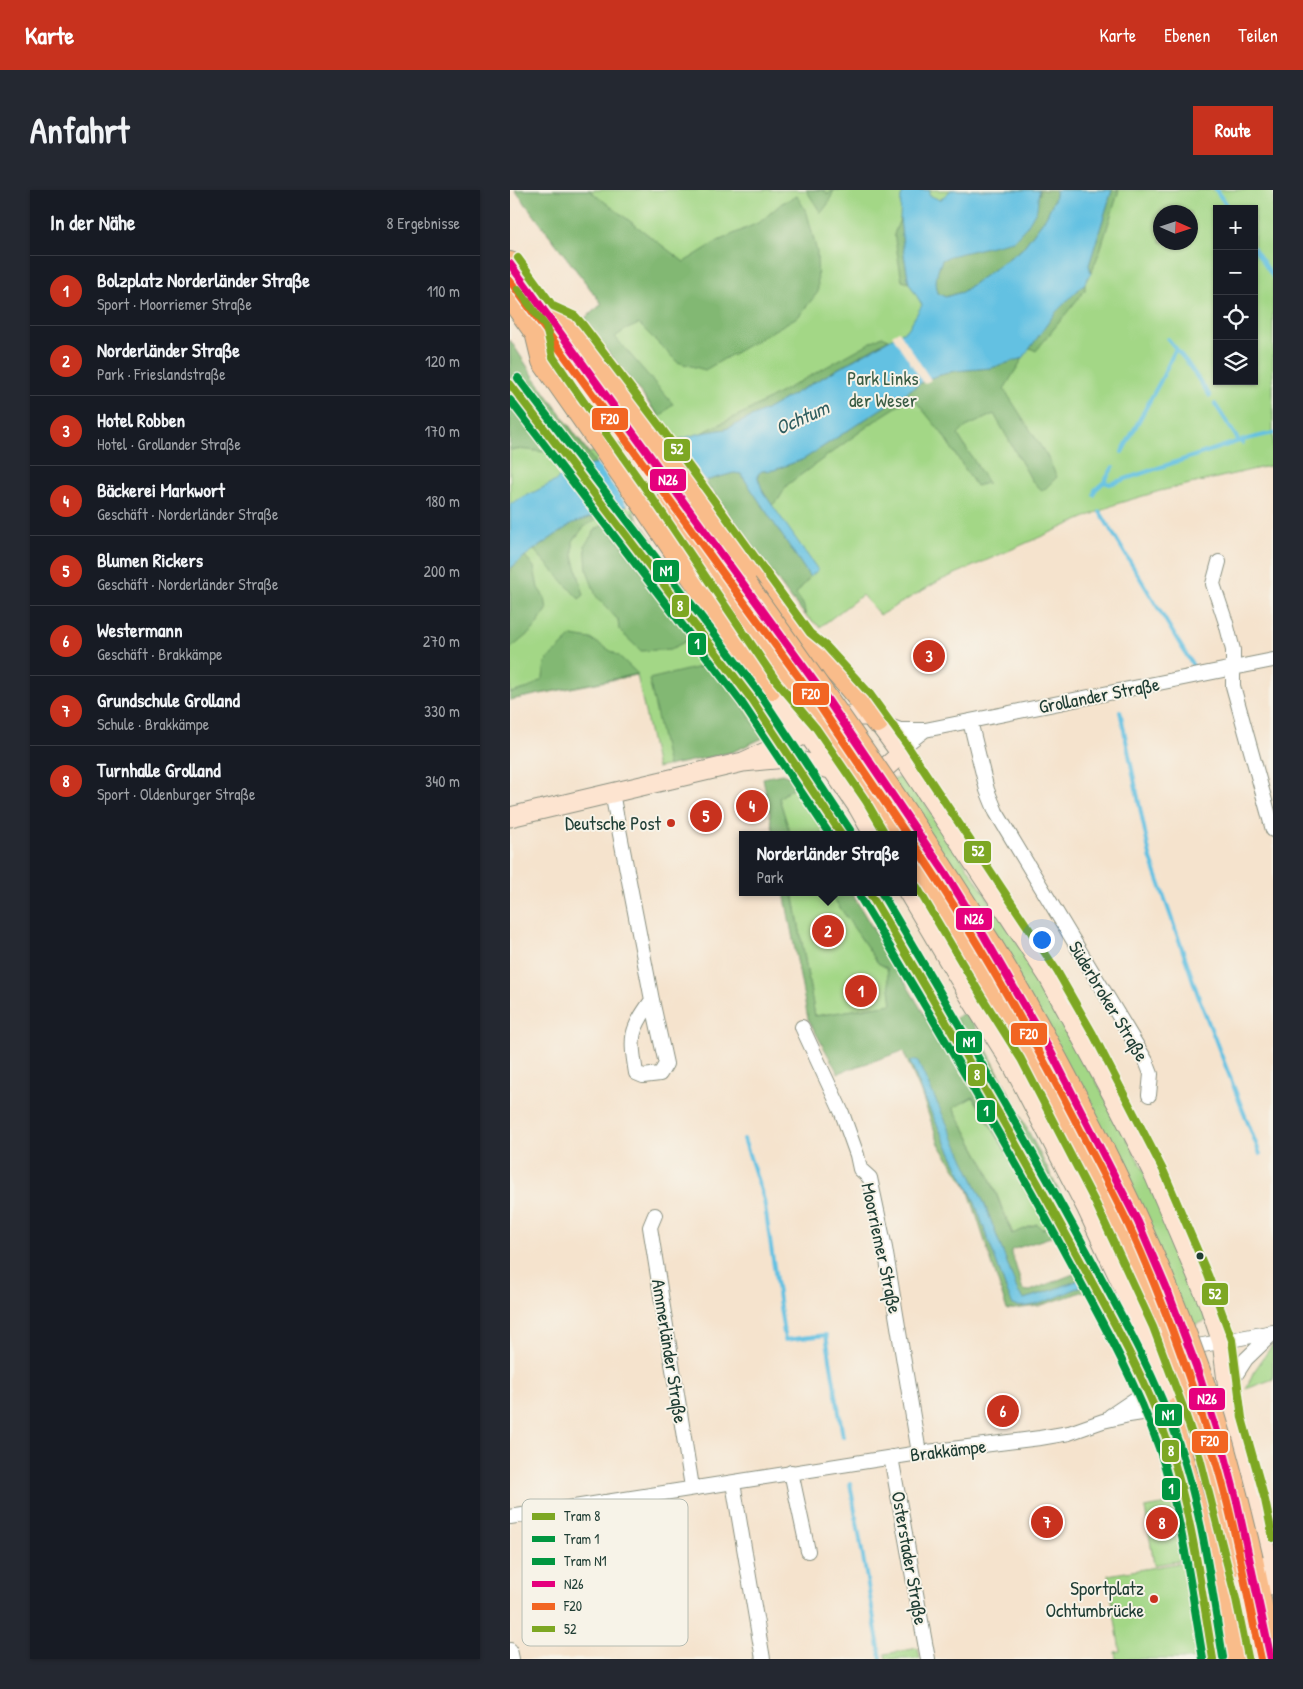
<!DOCTYPE html>
<html lang="de">
<meta charset="utf-8">
<style>
:root{--surface:#171b24;--page:#242831;--text:#f1f3f6;--muted:#9ea1a6;--line:#363941;--accent:#c8321e}
body{margin:0;font-family:"Patrick Hand",sans-serif;background:var(--page);color:var(--text)}
.controls{position:absolute;right:15px;top:15px;display:grid;overflow:hidden;border-radius:0px;box-shadow:0 1px 4px #0004}
.controls button{width:45px;height:45px;display:grid;place-items:center;padding:0;border:0;border-bottom:1px solid var(--line);background:var(--surface);color:var(--text);font:25px sans-serif}
.compass{position:absolute;left:643px;top:15px;width:45px;height:45px;border-radius:50%;background:var(--surface);box-shadow:0 1px 4px #0004;rotate:93deg}
.you{position:absolute;left:531px;top:749px;width:18px;height:18px;margin:-12px;border:4px solid #fff;border-radius:50%;background:#1a73e8;box-shadow:0 0 0 8px #1a73e833}
.badge{display:grid;place-items:center;width:32px;height:32px;border-radius:50%;background:var(--accent);color:#fff;font-size:16px;font-weight:700}
.pin{position:absolute;translate:-50% -50%;border:2px solid #fff;box-shadow:0 1px 5px #0006}
.popup{position:absolute;left:229px;top:641px;width:178px;height:65px;box-sizing:border-box;display:grid;place-content:center;border-radius:0px;background:var(--surface);filter:drop-shadow(0 1px 4px #0005);font-size:16px;white-space:nowrap;color:var(--muted)}
.popup b{font-size:19px;color:var(--text)}
.popup::after{content:'';position:absolute;left:50%;top:100%;margin-left:-10px;border:10px solid transparent;border-top-color:var(--surface)}
.list{margin:0;padding:0;list-style:none}
h2{display:flex;justify-content:space-between;align-items:center;height:65px;margin:0;padding:0 20px;font-size:21px}
h2 small{font-size:16px;font-weight:400;color:var(--muted)}
.list li{display:grid;grid-template-columns:32px 1fr auto;gap:15px;align-items:center;box-sizing:border-box;height:70px;padding:0 20px;border-top:1px solid var(--line)}
.list b{display:block;font-size:19px;white-space:nowrap}
.list p{margin:0;font-size:16px;white-space:nowrap;color:var(--muted)}
.list em{font-size:16px;font-style:normal;color:var(--muted)}
.icon{flex:none;width:28px;height:28px;fill:none;stroke:currentColor;stroke-width:2;stroke-linecap:round;stroke-linejoin:round}
.map{position:relative;flex:none;width:763px;height:1469px;overflow:hidden;border-radius:0px}
header{display:flex;align-items:center;gap:30px;box-sizing:border-box;height:70px;padding:0 25px;background:var(--accent);color:#fff}
header strong{font-size:24px}
nav{display:flex;gap:28px;margin-inline-start:auto;font-size:18px}
.intro{display:flex;align-items:center;justify-content:space-between;box-sizing:border-box;height:120px;padding:0 30px}
h1{margin:0;font-size:35px}
.button{padding:12px 22px;border-radius:0px;background:var(--accent);color:#fff;font-size:18px;font-weight:700}
main{display:flex;gap:30px;padding:0 30px}
aside{flex:1;background:var(--surface);border-radius:0px;box-shadow:0 1px 4px #0004}
.map>svg:first-child{display:block}
</style>
<header>
<strong>Karte</strong>
<nav><a>Karte</a><a>Ebenen</a><a>Teilen</a></nav>
</header>
<div class="intro"><h1>Anfahrt</h1><a class="button">Route</a></div>
<main>
<aside>
<h2>In der Nähe<small>8 Ergebnisse</small></h2>
<ul class="list">
<li><span class="badge">1</span><div><b>Bolzplatz Norderländer Straße</b><p>Sport · Moorriemer Straße</p></div><em>110 m</em></li>
<li><span class="badge">2</span><div><b>Norderländer Straße</b><p>Park · Frieslandstraße</p></div><em>120 m</em></li>
<li><span class="badge">3</span><div><b>Hotel Robben</b><p>Hotel · Grollander Straße</p></div><em>170 m</em></li>
<li><span class="badge">4</span><div><b>Bäckerei Markwort</b><p>Geschäft · Norderländer Straße</p></div><em>180 m</em></li>
<li><span class="badge">5</span><div><b>Blumen Rickers</b><p>Geschäft · Norderländer Straße</p></div><em>200 m</em></li>
<li><span class="badge">6</span><div><b>Westermann</b><p>Geschäft · Brakkämpe</p></div><em>270 m</em></li>
<li><span class="badge">7</span><div><b>Grundschule Grolland</b><p>Schule · Brakkämpe</p></div><em>330 m</em></li>
<li><span class="badge">8</span><div><b>Turnhalle Grolland</b><p>Sport · Oldenburger Straße</p></div><em>340 m</em></li>
</ul>
</aside>
<div class="map">
<svg width="763" height="1469" viewBox="0 0 763 1469">
<rect width="100%" height="100%" fill="#f7f3e8"/>
<filter id="ink" filterUnits="userSpaceOnUse"><feTurbulence type="fractalNoise" baseFrequency=".02" numOctaves="2"/><feDisplacementMap in="SourceGraphic" scale="10" xChannelSelector="R" yChannelSelector="G"/><feConvolveMatrix kernelMatrix="1 2 1 2 8 2 1 2 1" color-interpolation-filters="sRGB"/></filter>
<filter id="wash" filterUnits="userSpaceOnUse"><feTurbulence type="fractalNoise" baseFrequency=".0096" numOctaves="4" result="noise"/><feDisplacementMap in="SourceGraphic" scale="20" xChannelSelector="R" yChannelSelector="G"/><feGaussianBlur stdDeviation="1.12" result="paint"/><feColorMatrix in="noise" values="0 0 0 0 0 0 0 0 0 0 0 0 0 0 0 0 0 1.4 0 .05"/><feComposite in="paint" operator="in"/></filter>
<g filter="url(#wash)">
<rect width="100%" height="100%" fill="#f5e3cd"/>
<path fill="#a3d786" stroke="#618a5d" fill-rule="evenodd" d="M5,0H763V275L650,301L606,314L429,391L370,425L352,405L310,437L296,426L280,407L202,299L123,322L249,506L263,536L255,547L222,562L147,578L127,485L0,510V150L24,187L79,263L158,240L125,195L73,130L92,114ZM707,19H744V191H707ZM651,22H681V52H651Z
M397,586L534,793L635,983L698,1130L679,1137L381,590Z
M287,595L317,641L310,645H283L280,643L269,608Z
M283,702H316L317,709L324,708L368,773L377,778L383,814L305,826Z
M463,906L516,995L524,994L545,1035L532,1040L526,1034L503,1044L475,976L443,917Z
M763,1154V1189L736,1199L743,1183Z
M664,1313L673,1370L644,1375L635,1318Z
M681,1371L691,1433L688,1469H606L605,1462L610,1461L598,1385Z
M408,1458L410,1469H376L375,1464Z"/>
<path fill="#82b873" stroke="#507a54" d="M5,0H79L174,72L208,51L250,32L272,13L287,6L297,23L307,62L308,102L289,126L195,180L167,172L129,134L115,140L105,147L163,214L150,227L73,130L92,114Z
M296,0H313L318,4L324,0L318,14L311,23Z
M529,0H546L544,10L536,27L512,59L452,102L435,107L428,103C424,90 427,82 432,70L530,4Z
M602,0H609L590,61L581,83L579,75Z
M390,29L394,64L399,93L392,91L384,44Z
M575,93V100L526,161L520,158L545,123Z
M372,146L379,149L254,221L216,239L191,243L237,221Z
M0,150L24,187L86,274L70,278L0,185Z
M513,168L494,199L537,266L547,287L533,301L522,291L484,224L456,237L448,245L478,293L466,296L431,242L402,207L369,228L277,295L269,309L262,315C256,306 248,296 248,284L252,281L264,280L294,269L417,189L444,181L481,178Z
M0,214L35,256L39,262C26,262 13,258 0,260Z
M224,283L231,284L300,387L286,404L293,414L296,426L280,407L195,291Z
M123,322L249,506L246,509L109,329Z
M88,325L90,328L74,337L63,351V366L74,405L69,409L24,360L63,333Z
M95,334L182,448L161,459L131,461L109,440L108,430L86,406L77,380L75,355L86,339Z
M15,366L24,377L28,398L35,408L37,420L23,440L0,459V379Z
M62,446L81,449L109,466L128,484L0,510V503L19,498L33,488L35,472Z
M198,475L223,501L253,548L222,562L158,576L139,489Z
M272,584L282,588L287,595L269,608L280,643L283,645H264L253,588Z
M274,702H283L305,826L382,814L377,778L368,773L324,709H317L316,702H341L426,844L435,839L524,994L517,995L463,907L443,918L475,976L502,1044L527,1034L532,1039L545,1035L550,1044L501,1060L513,1100L520,1101L571,1081L574,1088L543,1100L514,1109L508,1102L475,1015L428,918L400,872L419,918L464,1010L496,1099L509,1117L545,1108L578,1093L581,1099L529,1116L497,1120L458,999L429,954L410,900L393,861L328,883L298,829Z
M454,823L461,829L555,1013L551,1015L503,927L445,828Z"/>
<path fill="#64c1e2" stroke="#427f8b" d="M395,0H419V5L430,10L441,0H529L527,19L517,36L503,51L440,66L432,70C427,82 424,90 428,103L435,107L452,102L512,59L536,27L544,10L546,0H602L579,75L581,83L575,93L545,123L513,168L481,178L444,181L417,189L294,269L264,280L252,281L248,284V288L253,302L308,380L300,387L231,284L224,283L195,291L63,333L15,366L0,379V314L44,292L54,283L191,243L216,239L254,221L398,139L412,115L399,93L394,64L390,29L391,7Z
M403,870H407L475,1015L508,1102L514,1109L543,1100L574,1088L578,1093C560,1101 522,1122 503,1115L496,1099L464,1010L419,918L400,872Z"/>
<path fill="#f5e3cd" d="M389,141L421,190L414,194L382,145Z
M164,248L197,293L119,318L85,271Z
M69,276L70,278L104,322L89,327L54,281Z"/>
<g fill="none" stroke-linecap="round" stroke-linejoin="round">
<path stroke="#64c1e2" stroke-width="4" d="M706,0L719,19
M744,58L763,87
M658,149L676,171L700,206
M705,214L729,251L733,253
M612,262L651,190L666,158
M594,292L600,294L729,251L763,243
M584,305L585,300L594,292L603,277
M590,322L685,479
M610,521L640,666L689,808L750,964
M234,949L254,1010L275,1150L316,1145L333,1247
M340,1293L371,1469"/>
</g>
</g>
<g filter="url(#ink)">
<g fill="none" stroke-linecap="round" stroke-linejoin="round">
<defs>
<path id="street" d="M709,372L703,394L716,433L723,460V496L763,640
M367,531L390,540H415L763,470
M460,531L477,600L486,622L636,871L641,884L639,905
M391,564L398,553L415,540
M102,603L142,810L156,874L150,884L133,886L126,883C120,846 120,841 142,810
M292,837L332,923L347,965L350,979L360,988L375,1058L409,1263
M145,1025L140,1037L182,1297
M674,1161L677,1158L763,1142
M716,1200L736,1169L763,1143
M600,1226L631,1205L648,1178L654,1174
M381,1267L418,1469
M281,1282L298,1361
M223,1293L253,1469
M94,1312L105,1393L89,1397L95,1432L129,1426L124,1391L105,1393
M0,1327L409,1263L530,1248L559,1243L593,1231L619,1225L638,1222L671,1220
M0,1460L2,1469"/>
<path id="secondary" d="M259,498L298,544L348,617L364,645
M265,510L272,525L273,555
M233,572L336,526H358L367,531L391,564L499,726L538,786L609,917L645,987L699,1114L712,1152L722,1230L745,1313L763,1395
M0,627L233,572L277,568L336,583H362L376,577L391,564
M398,702L463,812L502,874L577,1019L634,1141L664,1221"/>
<path id="highway" d="M0,74L45,136
M0,105L35,154
M36,124L60,135L65,141L144,245L293,450C322,473 346,501 367,531
M27,142L34,171L137,318L259,498
M155,316L220,406
M664,1221C690,1303 711,1385 728,1469
M741,1370L761,1469"/>
</defs>
<use href="#street" stroke="#8a9080" stroke-width="16"/>
<use href="#secondary" stroke="#8a9080" stroke-width="21"/>
<use href="#highway" stroke="#8a9080" stroke-width="26"/>
<use href="#street" stroke="#fff" stroke-width="14"/>
<use href="#secondary" stroke="#fde4d0" stroke-width="19"/>
<use href="#highway" stroke="#f9bc8a" stroke-width="24"/>
<defs>
<path id="highway-bridge" d="M235,395C317,510 399,624 473,744C514,808 549,876 584,943C629,1032 670,1124 701,1219C717,1269 729,1319 741,1370
M220,406L301,516L389,645
M403,666C469,764 527,867 579,972C607,1029 633,1085 656,1144C685,1219 705,1296 725,1373"/>
</defs>
<use href="#highway-bridge" stroke="#8a9080" stroke-width="26" stroke-linecap="butt"/>
<use href="#highway-bridge" stroke="#f9bc8a" stroke-width="24"/>
<defs>
<path id="bus-1" d="M0,74L317,509L436,684L474,746L542,864L628,1032L658,1102L686,1176L715,1266L727,1312L761,1469"/>
<path id="bus-2" d="M0,91L309,515L397,645
M403,653C463,741 515,834 564,928C582,964 602,1000 619,1036C654,1111 681,1189 705,1268C725,1333 736,1402 751,1469"/>
<path id="bus-3" d="M8,68L43,116L65,126L73,135L152,239L300,443L316,456L360,504L399,558L507,721L547,781L583,844L654,982L698,1085L722,1150L732,1228L755,1310L763,1348
M8,99L36,137L43,167L64,198L145,312L267,492L306,538L356,611L373,640
M407,697L472,807L511,869L586,1014L643,1137L673,1217L690,1268L726,1409L738,1467"/>
</defs>
<use href="#bus-1" stroke="#f7f3e8" stroke-width="11"/>
<use href="#bus-2" stroke="#f7f3e8" stroke-width="11"/>
<use href="#bus-3" stroke="#f7f3e8" stroke-width="11"/>
<use href="#bus-1" stroke="#e5007d" stroke-width="8"/>
<use href="#bus-2" stroke="#f26522" stroke-width="8"/>
<use href="#bus-3" stroke="#7da723" stroke-width="8"/>
<defs>
<path id="tram-1" d="M0,194L240,507L332,645
M359,702C428,817 495,932 559,1050C595,1117 635,1184 659,1256C682,1325 691,1398 703,1469"/>
<path id="tram-2" d="M0,210L232,513L320,645
M350,707C419,821 486,936 549,1052C585,1119 624,1186 649,1258C672,1326 681,1398 693,1469"/>
<path id="tram-3" d="M8,188L248,501L340,640
M371,702C438,815 505,929 568,1045C604,1112 643,1179 668,1251C692,1321 701,1395 713,1467"/>
</defs>
<use href="#tram-1" stroke="#f7f3e8" stroke-width="11"/>
<use href="#tram-2" stroke="#f7f3e8" stroke-width="11"/>
<use href="#tram-3" stroke="#f7f3e8" stroke-width="11"/>
<use href="#tram-1" stroke="#7da723" stroke-width="8"/>
<use href="#tram-2" stroke="#009640" stroke-width="8"/>
<use href="#tram-3" stroke="#009640" stroke-width="8"/>
</g>
</g>
<g fill="#c8321e" stroke="#f7f3e8" stroke-width="2">
<circle cx="161" cy="633" r="5"/>
<circle cx="644" cy="1409" r="5"/>
</g>
<circle fill="#1f3d34" stroke="#f7f3e8" stroke-width="2" cx="690" cy="1066" r="4.5"/>
<g text-anchor="middle" dominant-baseline="central" stroke-width="4" stroke-linejoin="round" paint-order="stroke">
<g font-size="19" fill="#395c44" stroke="#f7f3e8">
<text x="373" y="188">Park Links<tspan x="373" dy="22">der Weser</tspan></text>
</g>
<g font-size="19" fill="#1f3d34" stroke="#f7f3e8">
<text transform="translate(589 505) rotate(-11)">Grollander Straße</text>
<text transform="translate(599 811) rotate(59)">Süderbroker Straße</text>
<text transform="translate(372 1058) rotate(78)">Moorriemer Straße</text>
<text transform="translate(160 1161) rotate(81)">Ammerländer Straße</text>
<text transform="translate(438 1260) rotate(-7)">Brakkämpe</text>
<text transform="translate(400 1368) rotate(80)">Osterstader Straße</text>
</g>
<g font-size="19" fill="#1f3d34" stroke="#f7f3e8" text-anchor="end">
<text x="151" y="633">Deutsche Post</text>
<text x="634" y="1398">Sportplatz<tspan x="634" dy="22">Ochtumbrücke</tspan></text>
</g>
<g font-size="20" font-style="italic" fill="#305e60" stroke="#f7f3e8">
<text transform="translate(292 227) rotate(-24)">Ochtum</text>
</g>
</g>
<rect x="12" y="1309" width="166" height="147" rx="8" fill="#f7f3e8" stroke="#b6bcb2" stroke-width="1"/>
<rect x="22" y="1323" width="23" height="7" fill="#7da723"/>
<rect x="22" y="1346" width="23" height="6" fill="#009640"/>
<rect x="22" y="1368" width="23" height="7" fill="#009640"/>
<rect x="22" y="1391" width="23" height="6" fill="#e5007d"/>
<rect x="22" y="1413" width="23" height="7" fill="#f26522"/>
<rect x="22" y="1436" width="23" height="6" fill="#7da723"/>
<g font-size="14" fill="#1f3d34">
<text x="54" y="1331">Tram 8</text>
<text x="54" y="1354">Tram 1</text>
<text x="54" y="1376">Tram N1</text>
<text x="54" y="1399">N26</text>
<text x="54" y="1421">F20</text>
<text x="54" y="1444">52</text>
</g>
<g stroke="#f7f3e8" stroke-width="2">
<rect x="81" y="217" width="38" height="24" rx="5" fill="#f26522"/>
<rect x="153" y="248" width="28" height="24" rx="5" fill="#7da723"/>
<rect x="139" y="278" width="38" height="24" rx="5" fill="#e5007d"/>
<rect x="142" y="369" width="28" height="24" rx="5" fill="#009640"/>
<rect x="161" y="404" width="19" height="24" rx="5" fill="#7da723"/>
<rect x="177" y="442" width="20" height="24" rx="5" fill="#009640"/>
<rect x="282" y="492" width="38" height="24" rx="5" fill="#f26522"/>
<rect x="453" y="650" width="29" height="24" rx="5" fill="#7da723"/>
<rect x="445" y="717" width="38" height="24" rx="5" fill="#e5007d"/>
<rect x="500" y="832" width="38" height="24" rx="5" fill="#f26522"/>
<rect x="445" y="840" width="28" height="24" rx="5" fill="#009640"/>
<rect x="457" y="873" width="19" height="24" rx="5" fill="#7da723"/>
<rect x="466" y="909" width="20" height="24" rx="5" fill="#009640"/>
<rect x="691" y="1092" width="28" height="24" rx="5" fill="#7da723"/>
<rect x="678" y="1197" width="38" height="24" rx="5" fill="#e5007d"/>
<rect x="644" y="1213" width="29" height="24" rx="5" fill="#009640"/>
<rect x="681" y="1240" width="38" height="24" rx="5" fill="#f26522"/>
<rect x="651" y="1249" width="19" height="24" rx="5" fill="#7da723"/>
<rect x="651" y="1287" width="20" height="24" rx="5" fill="#009640"/>
</g>
<g font-size="14" text-anchor="middle" font-weight="bold" fill="#fff">
<text x="100" y="234">F20</text>
<text x="167" y="264">52</text>
<text x="158" y="295">N26</text>
<text x="156" y="386">N1</text>
<text x="170" y="421">8</text>
<text x="187" y="459">1</text>
<text x="301" y="509">F20</text>
<text x="468" y="666">52</text>
<text x="464" y="734">N26</text>
<text x="519" y="849">F20</text>
<text x="459" y="857">N1</text>
<text x="467" y="890">8</text>
<text x="476" y="926">1</text>
<text x="705" y="1109">52</text>
<text x="697" y="1214">N26</text>
<text x="658" y="1230">N1</text>
<text x="700" y="1256">F20</text>
<text x="661" y="1266">8</text>
<text x="661" y="1304">1</text>
</g>
</svg>
<div class="controls">
<button>+</button>
<button>−</button>
<button><svg class="icon" aria-label="locate" viewBox="0 0 24 24"><circle cx="12" cy="12" r="6"/><path d="M12 2v4M12 18v4M2 12h4M18 12h4"/></svg></button>
<button><svg class="icon" aria-label="layers" viewBox="0 0 24 24"><path d="M12 4l9 5-9 5-9-5zM3 14l9 5 9-5"/></svg></button>
</div>
<svg class="compass" viewBox="-18 -18 36 36"><path d="M0-13l5 13h-10z" fill="#e53935"/><path d="M0 13l5-13h-10z" fill="#9ea1a6"/></svg>
<div class="you"></div>
<div class="pin badge" style="left:351px;top:801px">1</div>
<div class="pin badge" style="left:318px;top:741px">2</div>
<div class="popup"><b>Norderländer Straße</b>Park</div>
<div class="pin badge" style="left:419px;top:466px">3</div>
<div class="pin badge" style="left:242px;top:616px">4</div>
<div class="pin badge" style="left:196px;top:626px">5</div>
<div class="pin badge" style="left:493px;top:1221px">6</div>
<div class="pin badge" style="left:537px;top:1332px">7</div>
<div class="pin badge" style="left:652px;top:1333px">8</div>
</div>
</main>
